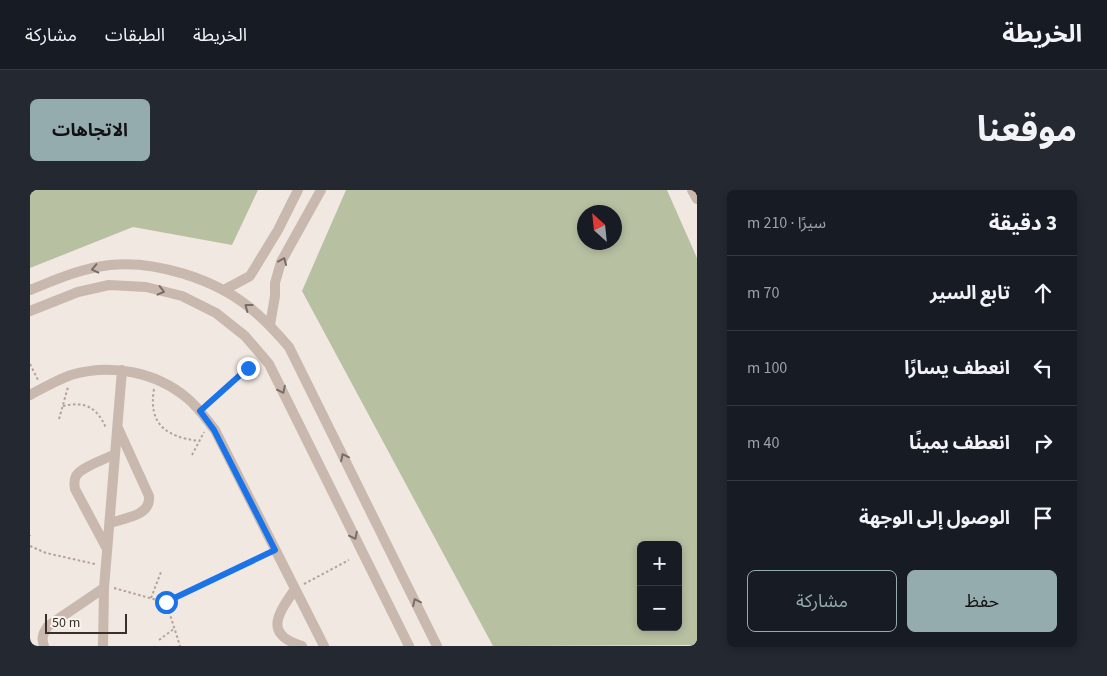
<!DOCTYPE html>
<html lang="ar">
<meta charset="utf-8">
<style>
:root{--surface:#171b24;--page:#242831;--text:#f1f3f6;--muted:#9ea1a6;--line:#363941;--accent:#95acae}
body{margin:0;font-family:"Source Sans 3","Noto Sans Arabic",sans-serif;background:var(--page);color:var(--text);direction:rtl}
.controls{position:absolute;right:15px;bottom:15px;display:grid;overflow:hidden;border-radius:8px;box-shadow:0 2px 8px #0003}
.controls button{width:45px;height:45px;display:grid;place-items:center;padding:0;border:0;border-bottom:1px solid var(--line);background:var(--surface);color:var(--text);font:25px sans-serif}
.compass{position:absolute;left:547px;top:15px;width:45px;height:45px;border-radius:50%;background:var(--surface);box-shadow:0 2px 8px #0003;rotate:333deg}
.scale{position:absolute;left:15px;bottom:12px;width:82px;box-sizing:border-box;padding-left:5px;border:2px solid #382e2b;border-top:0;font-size:14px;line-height:18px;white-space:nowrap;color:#382e2b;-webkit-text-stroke:4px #f9f3ed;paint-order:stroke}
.stop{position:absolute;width:15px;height:15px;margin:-11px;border:4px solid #1a73e8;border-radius:50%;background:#fff}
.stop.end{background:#1a73e8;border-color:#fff;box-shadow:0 1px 5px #0008}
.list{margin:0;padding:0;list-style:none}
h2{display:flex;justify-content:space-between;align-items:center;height:65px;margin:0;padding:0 20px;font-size:21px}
h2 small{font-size:16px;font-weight:400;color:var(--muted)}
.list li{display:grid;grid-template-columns:32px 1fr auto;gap:15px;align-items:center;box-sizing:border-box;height:75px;padding:0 20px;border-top:1px solid var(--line)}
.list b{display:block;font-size:19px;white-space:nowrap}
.list em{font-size:16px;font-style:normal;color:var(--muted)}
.actions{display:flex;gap:10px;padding:15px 20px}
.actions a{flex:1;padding:11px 0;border:1px solid var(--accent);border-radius:8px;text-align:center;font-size:18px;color:var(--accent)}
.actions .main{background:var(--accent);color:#111}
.icon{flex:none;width:28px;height:28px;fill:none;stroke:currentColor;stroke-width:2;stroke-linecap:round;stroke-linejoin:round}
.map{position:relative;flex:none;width:667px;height:456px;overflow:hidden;direction:ltr;border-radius:8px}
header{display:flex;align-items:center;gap:30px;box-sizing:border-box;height:70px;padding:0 25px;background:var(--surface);border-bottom:1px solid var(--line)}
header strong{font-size:24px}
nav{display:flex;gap:28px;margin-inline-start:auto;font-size:18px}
.intro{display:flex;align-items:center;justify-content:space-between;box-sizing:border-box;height:120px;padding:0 30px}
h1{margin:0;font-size:35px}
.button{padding:12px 22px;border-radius:8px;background:var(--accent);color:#111;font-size:18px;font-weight:700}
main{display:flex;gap:30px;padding:0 30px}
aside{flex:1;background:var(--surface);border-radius:8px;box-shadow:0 2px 8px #0003}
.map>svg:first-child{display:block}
</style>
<header>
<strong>الخريطة</strong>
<nav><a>الخريطة</a><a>الطبقات</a><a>مشاركة</a></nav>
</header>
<div class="intro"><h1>موقعنا</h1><a class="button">الاتجاهات</a></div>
<main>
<aside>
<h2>3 دقيقة<small>سيرًا · 210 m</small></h2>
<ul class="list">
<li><svg class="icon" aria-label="ahead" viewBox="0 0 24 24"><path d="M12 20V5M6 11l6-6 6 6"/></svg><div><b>تابع السير</b></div><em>70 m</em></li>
<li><svg class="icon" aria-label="left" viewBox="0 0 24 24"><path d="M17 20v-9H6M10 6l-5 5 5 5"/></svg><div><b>انعطف يسارًا</b></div><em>100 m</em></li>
<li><svg class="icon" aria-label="right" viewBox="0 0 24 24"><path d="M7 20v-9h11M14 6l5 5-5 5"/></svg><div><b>انعطف يمينًا</b></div><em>40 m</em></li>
<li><svg class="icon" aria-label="arrive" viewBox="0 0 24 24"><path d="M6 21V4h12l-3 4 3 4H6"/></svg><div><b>الوصول إلى الوجهة</b></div></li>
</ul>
<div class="actions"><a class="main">حفظ</a><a>مشاركة</a></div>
</aside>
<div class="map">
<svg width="667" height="456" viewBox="0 0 667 456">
<rect width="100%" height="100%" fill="#f1e8e1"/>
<path fill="#b8c0a2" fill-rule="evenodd" d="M0,0H228L202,55L103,37L0,78Z
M316,0H637L667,68V455L463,456L272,101ZM554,22H584V52H554ZM611,355H648V437H611Z"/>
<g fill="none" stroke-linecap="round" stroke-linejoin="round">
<path stroke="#b5a298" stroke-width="2" stroke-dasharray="2.5 2.5" stroke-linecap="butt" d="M0,174L8,190
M124,199C118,234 136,247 169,251
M177,215L218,178
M33,216C55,211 67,217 76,238
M29,229L38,197
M162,265L174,242
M0,346V345
M0,356L16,363L65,374
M274,394L319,370
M84,398L134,412L139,411L237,364
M121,408L131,382
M136,412L150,456
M129,450L145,438"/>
<path stroke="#c9b8ad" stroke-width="10" d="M662,0L667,9
M0,100C25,90 52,78 80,75C125,70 184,89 219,117C234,129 247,143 259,157L407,456
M194,100L220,86L248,40L268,0
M0,121L48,102L79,95L116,97L152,106L186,123L215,146L239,174L379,456
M240,135L245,106V93L251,72L291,0
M0,205C13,198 27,190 41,185C81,173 126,182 157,208C168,217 176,229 185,240L294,456
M80,333C95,328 121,326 119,306L88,238
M77,359L45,299C44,294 44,290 46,286C51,277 76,269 85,264
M265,399C248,424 233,444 272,456
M14,456C11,448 13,443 18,436L74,398
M73,456L74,398L92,180"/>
</g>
<defs><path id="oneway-chevron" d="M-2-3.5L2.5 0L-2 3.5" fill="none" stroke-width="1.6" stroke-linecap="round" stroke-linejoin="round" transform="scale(1.25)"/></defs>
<g stroke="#796c66">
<use href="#oneway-chevron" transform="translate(253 71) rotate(-67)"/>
<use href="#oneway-chevron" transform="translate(65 79) rotate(167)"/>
<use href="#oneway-chevron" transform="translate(131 101) rotate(14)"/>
<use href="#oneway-chevron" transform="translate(218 117) rotate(-143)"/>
<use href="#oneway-chevron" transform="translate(252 200) rotate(64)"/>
<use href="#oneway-chevron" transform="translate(314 267) rotate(-116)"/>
<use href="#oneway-chevron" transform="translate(324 346) rotate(64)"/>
<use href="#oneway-chevron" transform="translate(386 412) rotate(-116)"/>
</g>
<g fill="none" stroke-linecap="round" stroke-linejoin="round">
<path stroke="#1a73e8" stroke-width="6" d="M136,412L245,360L184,240L170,221L218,178"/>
</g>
</svg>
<div class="controls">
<button>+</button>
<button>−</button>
</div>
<svg class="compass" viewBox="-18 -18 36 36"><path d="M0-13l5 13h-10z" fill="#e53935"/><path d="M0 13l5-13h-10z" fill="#9ea1a6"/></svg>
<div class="scale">50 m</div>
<div class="stop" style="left:136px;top:412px"></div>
<div class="stop end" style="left:218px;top:178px"></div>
</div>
</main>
